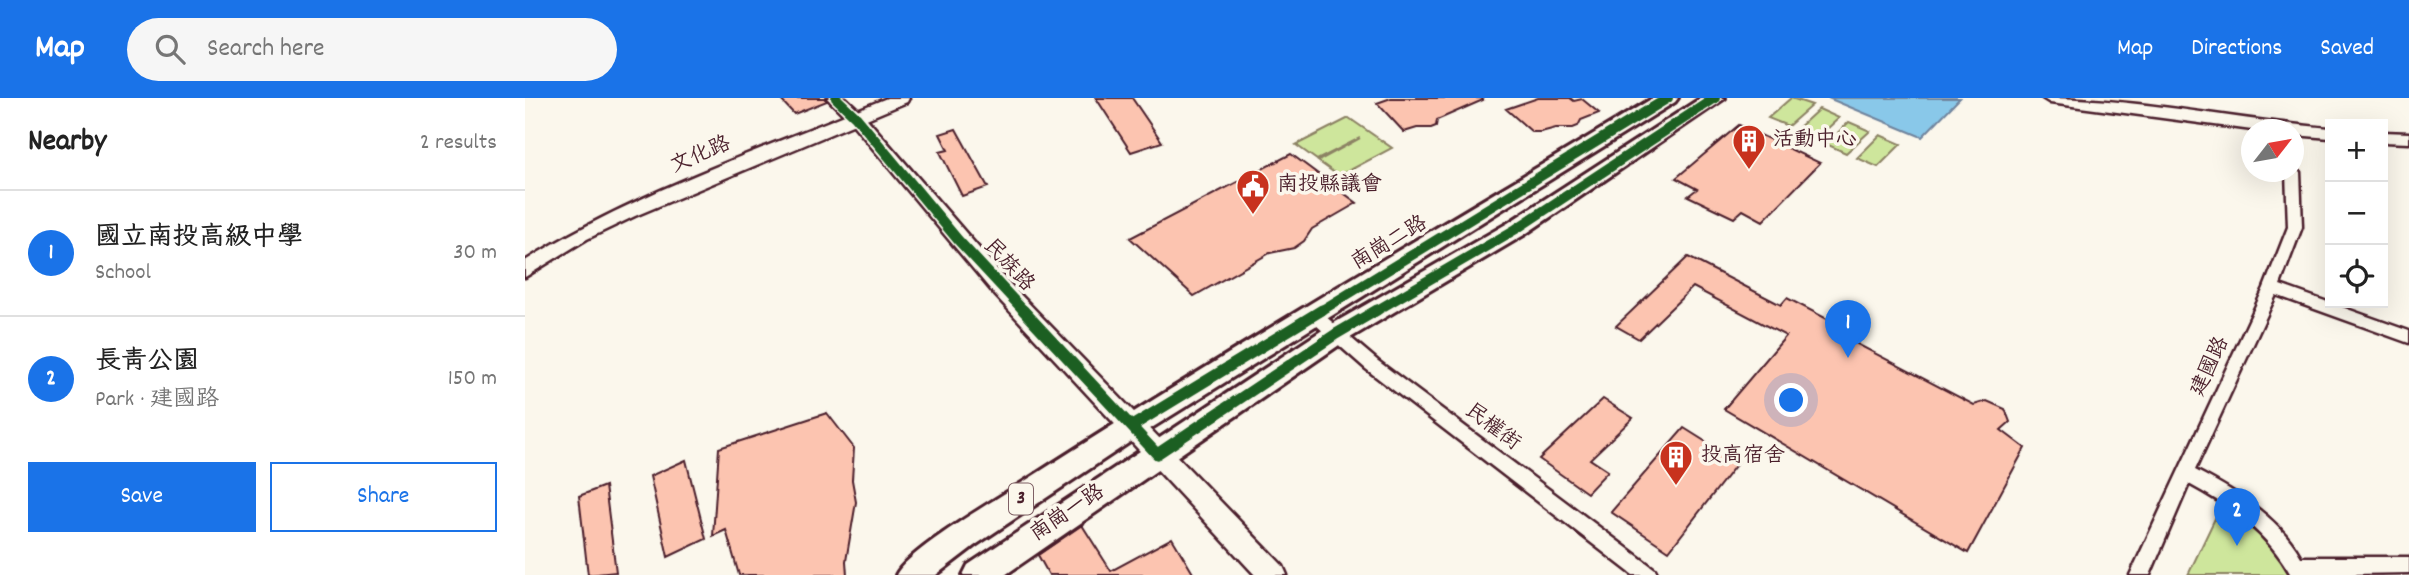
<!DOCTYPE html>
<meta charset="utf-8">
<style>
:root{--surface:#fff;--page:#f6f6f6;--text:#222;--muted:#767676;--line:#e0e0e0;--accent:#1a73e8}
body{margin:0;font-family:Dekko,"LXGW WenKai TC",sans-serif;background:var(--page);color:var(--text)}
.controls{position:absolute;right:21px;top:21px;display:grid;overflow:hidden;border-radius:0px;box-shadow:0 7px 28px #0002}
.controls button{width:63px;height:63px;display:grid;place-items:center;padding:0;border:0;border-bottom:2px solid var(--line);background:var(--surface);color:var(--text);font:35px sans-serif}
.compass{position:absolute;left:1716px;top:21px;width:63px;height:63px;border-radius:50%;background:var(--surface);box-shadow:0 7px 28px #0002;rotate:59deg}
.you{position:absolute;left:1267px;top:303px;width:24px;height:24px;margin:-18px;border:5px solid #fff;border-radius:50%;background:#1a73e8;box-shadow:0 0 0 10px #1a73e833}
.badge{display:grid;place-items:center;width:46px;height:46px;border-radius:50%;background:var(--accent);color:#fff;font-size:23px;font-weight:700}
.pin{position:absolute;translate:-50% -58px;filter:drop-shadow(0 2px 4px #0008)}
.pin::after{content:'';position:absolute;top:37px;width:24px;height:21px;background:inherit;clip-path:polygon(0 0,100% 0,50% 100%)}
.list{margin:0;padding:0;list-style:none}
h2{display:flex;justify-content:space-between;align-items:center;height:91px;margin:0;padding:0 28px;font-size:30px}
h2 small{font-size:23px;font-weight:400;color:var(--muted)}
.list li{display:grid;grid-template-columns:46px 1fr auto;gap:21px;align-items:center;box-sizing:border-box;height:126px;padding:0 28px;border-top:2px solid var(--line)}
.list b{display:block;font-size:26px;white-space:nowrap}
.list p{margin:0;font-size:23px;white-space:nowrap;color:var(--muted)}
.list em{font-size:23px;font-style:normal;color:var(--muted)}
.actions{display:flex;gap:14px;padding:21px 28px}
.actions a{flex:1;padding:16px 0;border:2px solid var(--accent);border-radius:0px;text-align:center;font-size:24px;color:var(--accent)}
.actions .main{background:var(--accent);color:#fff}
.icon{flex:none;width:38px;height:38px;fill:none;stroke:currentColor;stroke-width:2;stroke-linecap:round;stroke-linejoin:round}
.map{position:relative;flex:none;width:1884px;height:477px;overflow:hidden}
header{display:flex;align-items:center;gap:42px;box-sizing:border-box;height:98px;padding:0 35px;background:var(--accent);color:#fff}
header strong{font-size:33px}
nav{display:flex;gap:38px;margin-inline-start:auto;font-size:24px}
.search{width:490px;height:63px;background:var(--page);display:flex;align-items:center;gap:18px;box-sizing:border-box;padding:0 24px;border-radius:38px;color:var(--muted);font-size:26px}
main{display:flex}
aside{flex:1;background:var(--surface)}
.map>svg:first-child{display:block}
</style>
<header>
<strong>Map</strong>
<div class="search"><svg class="icon" aria-label="search" viewBox="0 0 24 24"><circle cx="10" cy="10" r="6"/><path d="M15 15l6 6"/></svg>Search here</div>
<nav><a>Map</a><a>Directions</a><a>Saved</a></nav>
</header>
<main>
<aside>
<h2>Nearby<small>2 results</small></h2>
<ul class="list">
<li><span class="badge">1</span><div><b>國立南投高級中學</b><p>School</p></div><em>30 m</em></li>
<li><span class="badge">2</span><div><b>長青公園</b><p>Park · 建國路</p></div><em>150 m</em></li>
</ul>
<div class="actions"><a class="main">Save</a><a>Share</a></div>
</aside>
<div class="map">
<svg width="1884" height="477" viewBox="0 0 1884 477">
<rect width="100%" height="100%" fill="#fbf7ec"/>
<filter id="ink" filterUnits="userSpaceOnUse"><feTurbulence type="fractalNoise" baseFrequency=".0143" numOctaves="2"/><feDisplacementMap in="SourceGraphic" scale="14" xChannelSelector="R" yChannelSelector="G"/><feConvolveMatrix kernelMatrix="1 2 1 2 8 2 1 2 1" color-interpolation-filters="sRGB"/></filter>
<g filter="url(#ink)">
<path fill="#cee69c" stroke="#8c8264" stroke-width="2" d="M1266,0L1287,7L1263,28L1243,20Z
M1294,11L1314,20L1291,41L1271,32Z
M824,20L867,50L814,78L793,63L835,40L792,62L771,47Z
M1324,24L1345,33L1321,55L1301,46Z
M1355,37L1376,46L1353,69L1332,60Z
M1693,414C1698,414 1705,414 1710,416C1729,422 1761,458 1769,477H1663Z"/>
<path fill="#89c8e9" stroke="#70849d" stroke-width="2" d="M1303,0H1435L1397,39Z"/>
<path fill="#fcc4b0" stroke="#4a1f2b" stroke-width="2" d="M254,0H299L302,3L269,16Z
M571,0H607L637,44L606,54Z
M866,0H957L958,2L912,22L911,28L906,30H892L879,34L852,5Z
M1013,0H1045L1049,3L1057,1L1074,15L1056,22L1053,28L1048,30H1031L1016,34H1007L981,11Z
M1214,27L1295,65L1238,123L1218,112L1209,120L1163,98L1172,91L1151,80Z
M431,31L463,89L437,98L415,54L423,52L415,36Z
M766,56L832,105L787,131L779,143L769,150L745,155L669,198L605,140Z
M1163,159L1256,207L1262,200L1333,237L1328,244L1449,307L1462,303L1480,311L1485,324L1476,332L1500,350L1443,455L1199,311L1261,238L1168,189L1114,241L1091,228Z
M1078,301L1108,320L1065,361L1083,373L1062,395L1014,361Z
M302,315L329,350L327,382L331,404L321,463L322,477H214L201,432L188,438L194,350Z
M1159,330L1213,364L1144,453L1086,414Z
M161,362L181,441L143,459L125,378Z
M80,388L91,474L63,477L54,398Z
M557,427L586,473L647,440L669,477H524L513,457Z"/>
<g fill="none" stroke-linecap="round" stroke-linejoin="round">
<defs>
<path id="minor" d="M1769,70L1775,74L1777,129L1755,187L1884,233V245L1751,197L1670,372C1710,393 1753,418 1776,459H1884V475L1766,477C1743,435 1705,408 1664,386L1625,477H1605L1739,190L1763,129L1761,74H1769Z
M788,210L793,212L853,263L1130,471L1133,477H1108L841,271L783,220L780,216Z"/>
<path id="tertiary" d="M362,0H384L382,4L110,118L62,141L0,179V163C110,94 241,50 362,0Z
M1517,0C1613,0 1709,22 1805,30V40L1769,37V32H1727L1525,5Z
M1858,34L1884,35V45L1858,44Z"/>
<path id="secondary" d="M302,0H321L337,15L486,187L758,468L762,477H730L470,197L325,23Z"/>
<path id="primary" d="M1128,0H1153L1150,4L617,336L449,448L411,477H371C383,452 475,399 503,381C708,249 919,126 1128,0Z
M1176,0H1200L999,137L820,243L480,477H438L443,467L802,229L983,125Z"/>
</defs>
<use href="#minor" stroke="#4a1f2b" stroke-width="5"/>
<use href="#tertiary" stroke="#4a1f2b" stroke-width="5"/>
<use href="#secondary" stroke="#4a1f2b" stroke-width="5"/>
<use href="#primary" stroke="#4a1f2b" stroke-width="6"/>
<use href="#minor" fill="#fbf7ec" fill-rule="evenodd"/>
<use href="#tertiary" fill="#fbf7ec" fill-rule="evenodd"/>
<use href="#secondary" fill="#fbf7ec" fill-rule="evenodd"/>
<use href="#primary" fill="#fbf7ec" fill-rule="evenodd"/>
<defs>
<path id="cycleway-far1" d="M311,0L331,19L433,142L500,214
M794,214L1143,0
M849,214L991,131L1190,0"/>
<path id="cycleway" d="M498,212L632,356L811,236L852,212
M607,328L797,212"/>
</defs>
<use href="#cycleway-far1" stroke="#fbf7ec" stroke-width="13"/>
<use href="#cycleway" stroke="#fbf7ec" stroke-width="16"/>
<use href="#cycleway-far1" stroke="#1b5e20" stroke-width="10"/>
<use href="#cycleway" stroke="#1b5e20" stroke-width="11"/>
</g>
</g>
<defs>
<symbol id="building-pin" viewBox="-11 -11 22 30"><path d="M0 17L-7.5 6A9.5 9.5 0 1 1 7.5 6Z" fill="#c8321e" stroke="#fbf7ec"/><path d="M-4-6H4V6H1V3H-1V6H-4ZM-2.5-4.3h1.7v1.8h-1.7ZM.8-4.3h1.7v1.8H.8ZM-2.5-1h1.7V.8h-1.7ZM.8-1h1.7V.8H.8Z" fill="#fff"/></symbol>
<symbol id="civic-pin" viewBox="-11 -11 22 30"><path d="M0 17L-7.5 6A9.5 9.5 0 1 1 7.5 6Z" fill="#c8321e" stroke="#fbf7ec"/><path d="M-.6-6.5H3V-4.5H.6V-3L4-1V1h2V6H-6V1h2V-1L-.6-3ZM-1.2 2.5V6h2.4V2.5Z" fill="#fff"/></symbol>
</defs>
<g fill-rule="evenodd">
<use href="#building-pin" x="1205" y="24" width="38" height="52"/>
<use href="#civic-pin" x="709" y="69" width="38" height="52"/>
<use href="#building-pin" x="1132" y="340" width="38" height="52"/>
</g>
<g text-anchor="middle" dominant-baseline="central" stroke-width="7" stroke-linejoin="round" paint-order="stroke">
<rect fill="#fbf7ec" stroke="#7f6065" stroke-width="2" x="484" y="385.5" width="24" height="31" rx="5"/>
<g font-size="19" font-weight="bold" fill="#4a1f2b">
<text x="496" y="401">3</text>
</g>
<g font-size="21" fill="#4a1f2b" stroke="#fbf7ec" text-anchor="start">
<text x="1248" y="43">活動中心</text>
<text x="752" y="88">南投縣議會</text>
<text x="1176" y="359">投高宿舍</text>
</g>
<g font-size="21" fill="#4a1f2b" stroke="#fbf7ec">
<text transform="translate(176 58) rotate(-23)">文化路</text>
<text transform="translate(865 146) rotate(-31)">南崗二路</text>
<text transform="translate(483 168) rotate(47)">民族路</text>
<text transform="translate(1686 269) rotate(-65)">建國路</text>
<text transform="translate(967 330) rotate(37)">民權街</text>
<text transform="translate(543 416) rotate(-34)">南崗一路</text>
</g>
</g>
</svg>
<div class="controls">
<button>+</button>
<button>−</button>
<button><svg class="icon" aria-label="locate" viewBox="0 0 24 24"><circle cx="12" cy="12" r="6"/><path d="M12 2v4M12 18v4M2 12h4M18 12h4"/></svg></button>
</div>
<svg class="compass" viewBox="-18 -18 36 36"><path d="M0-13l5 13h-10z" fill="#e53935"/><path d="M0 13l5-13h-10z" fill="#767676"/></svg>
<div class="you"></div>
<div class="pin badge" style="left:1323px;top:260px">1</div>
<div class="pin badge" style="left:1712px;top:448px">2</div>
</div>
</main>
